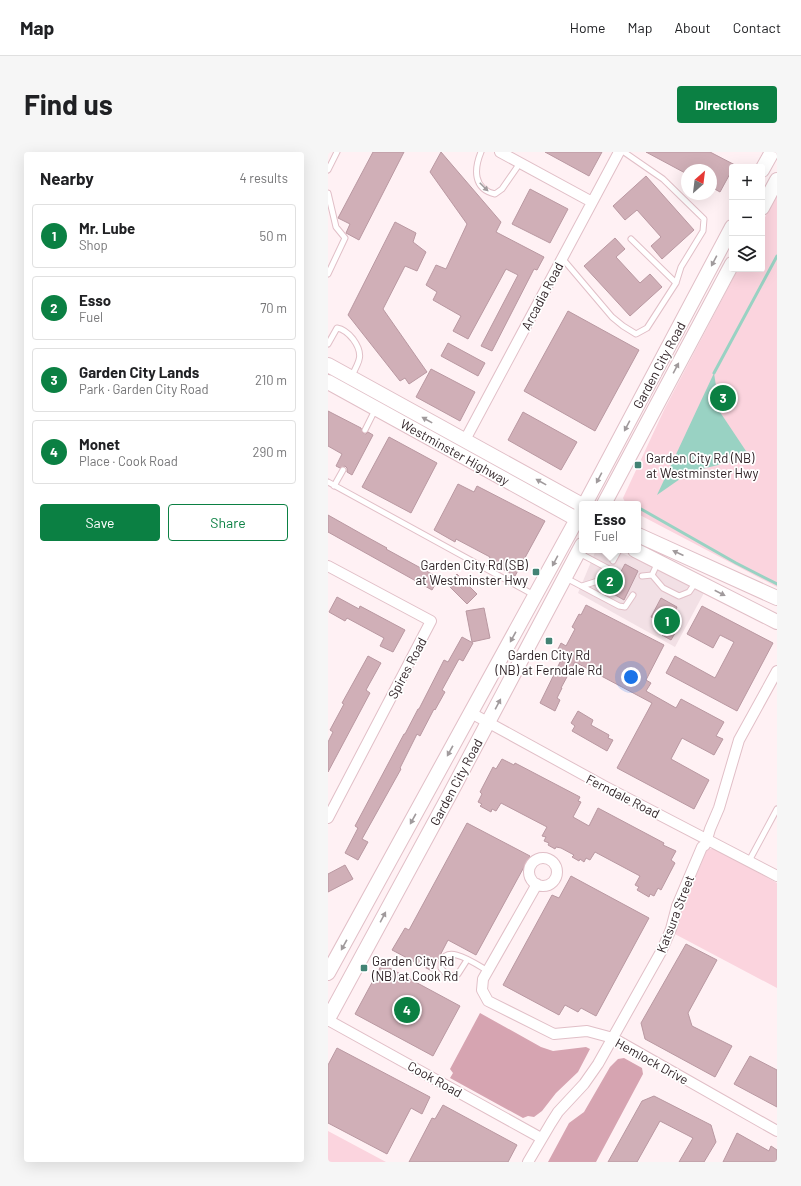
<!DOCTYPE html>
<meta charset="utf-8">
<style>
:root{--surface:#fff;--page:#f6f6f6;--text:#202124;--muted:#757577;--line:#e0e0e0;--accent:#0b8043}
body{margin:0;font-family:Barlow,sans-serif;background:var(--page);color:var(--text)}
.controls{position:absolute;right:12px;top:12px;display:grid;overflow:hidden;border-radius:4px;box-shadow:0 4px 16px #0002}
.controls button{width:36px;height:36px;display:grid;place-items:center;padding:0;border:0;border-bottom:1px solid var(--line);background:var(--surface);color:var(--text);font:20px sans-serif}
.compass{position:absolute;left:353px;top:12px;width:36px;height:36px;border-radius:50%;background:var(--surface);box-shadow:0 4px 16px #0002;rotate:28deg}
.you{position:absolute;left:303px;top:525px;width:14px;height:14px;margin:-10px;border:3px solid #fff;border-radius:50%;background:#1a73e8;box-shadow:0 0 0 6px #1a73e833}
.badge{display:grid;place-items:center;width:26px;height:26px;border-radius:50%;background:var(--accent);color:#fff;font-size:13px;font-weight:700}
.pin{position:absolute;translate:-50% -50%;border:2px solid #fff;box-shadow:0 1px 4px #0006}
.popup{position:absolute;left:251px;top:349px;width:62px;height:52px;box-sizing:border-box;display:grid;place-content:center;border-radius:4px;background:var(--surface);filter:drop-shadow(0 1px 3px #0005);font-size:13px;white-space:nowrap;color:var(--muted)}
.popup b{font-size:15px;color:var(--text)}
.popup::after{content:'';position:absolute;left:50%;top:100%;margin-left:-8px;border:8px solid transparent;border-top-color:var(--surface)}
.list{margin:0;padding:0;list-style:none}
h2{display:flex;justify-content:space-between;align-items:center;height:52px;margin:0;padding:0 16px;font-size:17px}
h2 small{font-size:13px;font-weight:400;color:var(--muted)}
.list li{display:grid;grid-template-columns:26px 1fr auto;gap:12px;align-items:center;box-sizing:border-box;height:64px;margin:0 8px 8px;padding:0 8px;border:1px solid var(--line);border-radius:4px}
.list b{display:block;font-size:15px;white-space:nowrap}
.list p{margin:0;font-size:13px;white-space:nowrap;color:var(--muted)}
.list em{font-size:13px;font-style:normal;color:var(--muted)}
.actions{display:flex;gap:8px;padding:12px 16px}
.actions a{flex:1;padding:9px 0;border:1px solid var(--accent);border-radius:4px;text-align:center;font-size:14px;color:var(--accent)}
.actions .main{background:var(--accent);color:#fff}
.icon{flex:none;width:22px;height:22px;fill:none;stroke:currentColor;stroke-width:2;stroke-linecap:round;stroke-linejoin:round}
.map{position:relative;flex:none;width:449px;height:1010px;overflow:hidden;border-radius:4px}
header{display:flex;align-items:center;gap:24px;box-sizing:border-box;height:56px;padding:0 20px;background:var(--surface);border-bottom:1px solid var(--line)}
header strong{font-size:19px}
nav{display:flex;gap:22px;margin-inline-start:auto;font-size:14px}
.intro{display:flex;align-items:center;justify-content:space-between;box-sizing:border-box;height:96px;padding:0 24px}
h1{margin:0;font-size:28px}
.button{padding:10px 18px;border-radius:4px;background:var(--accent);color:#fff;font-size:14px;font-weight:700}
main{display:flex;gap:24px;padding:0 24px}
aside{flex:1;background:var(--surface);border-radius:4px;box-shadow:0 4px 16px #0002}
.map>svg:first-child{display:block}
</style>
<header>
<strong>Map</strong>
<nav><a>Home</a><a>Map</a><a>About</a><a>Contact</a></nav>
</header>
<div class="intro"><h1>Find us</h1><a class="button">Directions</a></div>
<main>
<aside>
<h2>Nearby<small>4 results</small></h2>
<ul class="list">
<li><span class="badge">1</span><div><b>Mr. Lube</b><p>Shop</p></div><em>50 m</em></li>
<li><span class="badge">2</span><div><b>Esso</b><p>Fuel</p></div><em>70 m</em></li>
<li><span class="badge">3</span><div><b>Garden City Lands</b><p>Park · Garden City Road</p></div><em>210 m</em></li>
<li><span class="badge">4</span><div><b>Monet</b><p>Place · Cook Road</p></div><em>290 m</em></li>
</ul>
<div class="actions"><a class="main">Save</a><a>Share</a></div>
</aside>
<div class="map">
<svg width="449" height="1010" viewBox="0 0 449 1010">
<rect width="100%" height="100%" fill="#fff1f4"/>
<path fill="#f2e0e5" d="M268,398H287L377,439L347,495L250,441Z"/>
<path fill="#fbd4de" d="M449,42V435L310,362V352H298L295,346L337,256L410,117H434V71Z
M381,697H387L449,731V836L345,781L358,746L373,712L376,700Z
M0,979L58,1010H0Z"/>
<path fill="#d6a4b1" d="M152,861L213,895L225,899L258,895L262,897L250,920L228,941L214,959L206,965L200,964L195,966L122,926L125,921L122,917Z
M296,906L314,916L315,922L268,1010H220L241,971L256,960L282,915L290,907Z"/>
<path fill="#99d2c3" d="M386,221L392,260L422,305L362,320L329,343Z"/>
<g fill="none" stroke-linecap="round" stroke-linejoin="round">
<path stroke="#99d2c3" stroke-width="3" d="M386,221L449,104
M313,357L408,411L449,432"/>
</g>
<path fill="#d0afb7" stroke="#b998a1" d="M45,0H76L31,88L18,81L22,72L10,66Z
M113,0L173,70L168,80L216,105L209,118L206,117L164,199L153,194L190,123L178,117L140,187L125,179L133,164L105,148L109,140L98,133L108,113L118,117L139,72L102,20Z
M217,0H274L261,24Z
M318,0H382L407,13L404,15V18L392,40L383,35V18H359V22Z
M318,24L366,78L334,107L323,94L333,85L309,58L297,68L285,54Z
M202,37L240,57L222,91L184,72Z
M67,70L88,81L85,90L98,100L89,119L77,114L55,157L99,220L81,232L77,226L72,229L20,163Z
M287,86L297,97L288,105L312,131L322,122L334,135L302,164L256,114Z
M240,159L311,198L267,279L196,239Z
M120,191L157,211L150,224L113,204Z
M103,217L147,240L132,269L88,245Z
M0,259L33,276L35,281L38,282L40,280L45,283L24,323L19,320V316L17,314L12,316L8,314L14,302L0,294Z
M195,260L249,290L233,318L180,288Z
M61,285L109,311L83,361L34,335Z
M130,332L146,340L149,334L217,369L187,424L160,409L162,405L128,387L127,390L106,378Z
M0,363L39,385L59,396L58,397L111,426L104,438L0,380Z
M297,412L310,419L296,448L282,440Z
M129,422L149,442L139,452L119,432Z
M9,445L31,457L32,454L77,478L65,500L52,494L56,486L19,466L17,469L1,460Z
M333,446L349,455L347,459L351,461L345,473L350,476L343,488L334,483L339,474L323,465Z
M258,453L336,493L318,528L323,531L318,539L348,556L353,547L396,570L388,584L395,587L386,603L354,586L343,607L381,628L366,657L289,616L324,551L247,510L233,536H234L229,546L232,548L227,559L212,551L235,504L228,501L233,491L238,494L247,477L244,475L251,462L253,463Z
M374,454L445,491L409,559L338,521L347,504L387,526L406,490L392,483L385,496L359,482Z
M156,456L162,486L144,490L138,459Z
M134,485L145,491L135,509L131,507L114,538L117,540L107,558L106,557L92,584L89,582L72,616L73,617L34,687L40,690L30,708L17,701L30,676L27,674L76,582H77L90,557H91L116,508L120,510Z
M40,504L53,511L38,538L42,541L0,620V590L5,580L2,578L16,552L14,551Z
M250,559L265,568L263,573L281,583L280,586L285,588L279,599L244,579L247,574L243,571Z
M174,607L186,613L187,611L252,645L250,649L253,650L245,665L261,674L270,656L336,691L335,693L348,699L343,708L347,711L333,738L330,736L326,744L322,742L321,745L309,738L311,735L307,733L312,724L267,700L262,708L258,706L256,710L252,707L251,709L244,705L246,703L233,696L228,695L227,697L220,693L221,691L216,689L218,685L214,684L219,675L173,651L168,659L164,657L163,660L152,654L154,652L150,650L154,642L152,640L165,615L168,617Z
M139,671L202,704L148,803L120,788L104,819L64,798L77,776L81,778Z
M17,713L25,727L0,740V722Z
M243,724L321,766L268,864L253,856L250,860L237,853L231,863L175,833L224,743L231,746Z
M358,792L389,808L360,861L364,874L404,894L387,925L317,887L313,871Z
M54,812L132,854L105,904L27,862Z
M9,896L102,945L94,962L83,956L59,1002L0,971V913Z
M422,904L449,918V955L406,932Z
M326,944L383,973L388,990L376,1010H351L365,986L332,969L309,1010H280L314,949Z
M115,953L189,993L180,1010H81L104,966L107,967Z
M409,981L441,999L443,994L449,998V1010H395Z"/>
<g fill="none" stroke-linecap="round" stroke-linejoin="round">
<defs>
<path id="lane" d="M153,0C146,17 145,37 167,42L174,37L192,11
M0,18L9,0
M0,41L8,75L17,86L0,122
M303,87L348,131
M234,106L284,165L295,174L308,182L319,176L348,131L353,115L375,79L376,67L335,27L296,0
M0,192L9,176C15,177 21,182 25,187C36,202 32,209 23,225
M37,278L47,258
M0,330L206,443
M6,334L15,318
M251,401L281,417
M285,409L291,398
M324,423L330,410
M314,424L324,423L335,436L351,444L361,440L368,430
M238,426L291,454L297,455L305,443
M254,434L276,427
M421,709L449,657
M139,808L130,822L126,824L118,822L113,816C113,787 148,812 160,819"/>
<path id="street" d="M172,0L264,50
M137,288L291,0
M0,414L103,469L0,666
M143,561L276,634L449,724
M201 720a14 14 0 1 1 28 0a14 14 0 1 1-28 0Z
M209,732L155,827L154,838L160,849L226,882L259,879L285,886L449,979
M0,868L213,986
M200,1010L223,971L230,960L256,932L270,912L334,798L343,777L349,754L374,695L377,693L379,687L382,677L391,656L411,588L449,519"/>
<path id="secondary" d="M434,18L444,0
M434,56L449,28
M0,213L254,353
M0,230L254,370
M257,352L404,75
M276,352L404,112
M310,383L449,446
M307,398L449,470
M0,821L254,358
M0,867L122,642L254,393"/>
</defs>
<use href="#lane" stroke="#e1bfc7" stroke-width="7"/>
<use href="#street" stroke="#e1bfc7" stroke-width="12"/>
<use href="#secondary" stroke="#e1bfc7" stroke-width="16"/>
<use href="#lane" stroke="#fff" stroke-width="5"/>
<use href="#street" stroke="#fff" stroke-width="10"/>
<use href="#secondary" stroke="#fff" stroke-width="14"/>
</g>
<defs><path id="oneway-solid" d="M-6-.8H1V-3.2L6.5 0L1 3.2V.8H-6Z"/></defs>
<g fill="#a09a9c">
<use href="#oneway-solid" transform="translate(156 35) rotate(45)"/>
<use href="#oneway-solid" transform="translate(386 109) rotate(118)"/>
<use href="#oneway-solid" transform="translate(348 216) rotate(-62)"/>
<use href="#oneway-solid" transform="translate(99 268) rotate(-151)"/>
<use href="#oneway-solid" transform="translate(299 274) rotate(118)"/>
<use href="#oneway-solid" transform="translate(271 326) rotate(118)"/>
<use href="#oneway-solid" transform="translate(213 330) rotate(-151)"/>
<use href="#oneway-solid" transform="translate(350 401) rotate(-156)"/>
<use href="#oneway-solid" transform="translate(227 409) rotate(118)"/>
<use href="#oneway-solid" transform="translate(392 441) rotate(27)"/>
<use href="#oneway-solid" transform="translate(185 485) rotate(119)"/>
<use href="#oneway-solid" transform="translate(170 552) rotate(-62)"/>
<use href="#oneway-solid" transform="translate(122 599) rotate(119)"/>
<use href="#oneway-solid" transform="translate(85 667) rotate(119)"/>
<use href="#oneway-solid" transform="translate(55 765) rotate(-62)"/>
<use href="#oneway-solid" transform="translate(16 793) rotate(119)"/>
</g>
<g fill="#428374" stroke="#fff" stroke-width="1.5">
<rect x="306" y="309" width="8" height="8" rx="2"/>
<rect x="204" y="416" width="8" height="8" rx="2"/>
<rect x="217" y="485" width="8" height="8" rx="2"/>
<rect x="32" y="812" width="8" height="8" rx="2"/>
</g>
<g text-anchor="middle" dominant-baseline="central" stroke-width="3.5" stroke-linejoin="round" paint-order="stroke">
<g font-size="13" fill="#2c1f23" stroke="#fff">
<text transform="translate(214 144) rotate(-62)">Arcadia Road</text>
<text transform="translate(331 213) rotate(-62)">Garden City Road</text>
<text transform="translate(127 300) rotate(29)">Westminster Highway</text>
<text transform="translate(79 516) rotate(-62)">Spires Road</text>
<text transform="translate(128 630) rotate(-62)">Garden City Road</text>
<text transform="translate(295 644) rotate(27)">Ferndale Road</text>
<text transform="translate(347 762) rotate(-69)">Katsura Street</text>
<text transform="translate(324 909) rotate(29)">Hemlock Drive</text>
<text transform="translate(107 927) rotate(29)">Cook Road</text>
</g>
<g font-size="13" fill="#2c1f23" stroke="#fff" text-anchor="start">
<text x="318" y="306">Garden City Rd (NB)<tspan x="318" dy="15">at Westminster Hwy</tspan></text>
<text x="200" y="413" text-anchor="end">Garden City Rd (SB)<tspan x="200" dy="15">at Westminster Hwy</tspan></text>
<text x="221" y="503" text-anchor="middle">Garden City Rd<tspan x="221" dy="15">(NB) at Ferndale Rd</tspan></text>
<text x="44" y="809">Garden City Rd<tspan x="44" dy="15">(NB) at Cook Rd</tspan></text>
</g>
</g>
</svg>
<div class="controls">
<button>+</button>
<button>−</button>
<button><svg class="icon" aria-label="layers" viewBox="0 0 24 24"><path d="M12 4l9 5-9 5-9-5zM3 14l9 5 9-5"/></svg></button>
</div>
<svg class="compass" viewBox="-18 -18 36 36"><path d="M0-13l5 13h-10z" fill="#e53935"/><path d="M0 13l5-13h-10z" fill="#757577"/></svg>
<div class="you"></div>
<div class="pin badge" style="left:339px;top:469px">1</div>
<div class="pin badge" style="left:282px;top:429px">2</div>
<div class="popup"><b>Esso</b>Fuel</div>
<div class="pin badge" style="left:395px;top:246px">3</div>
<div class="pin badge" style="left:79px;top:858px">4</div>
</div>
</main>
